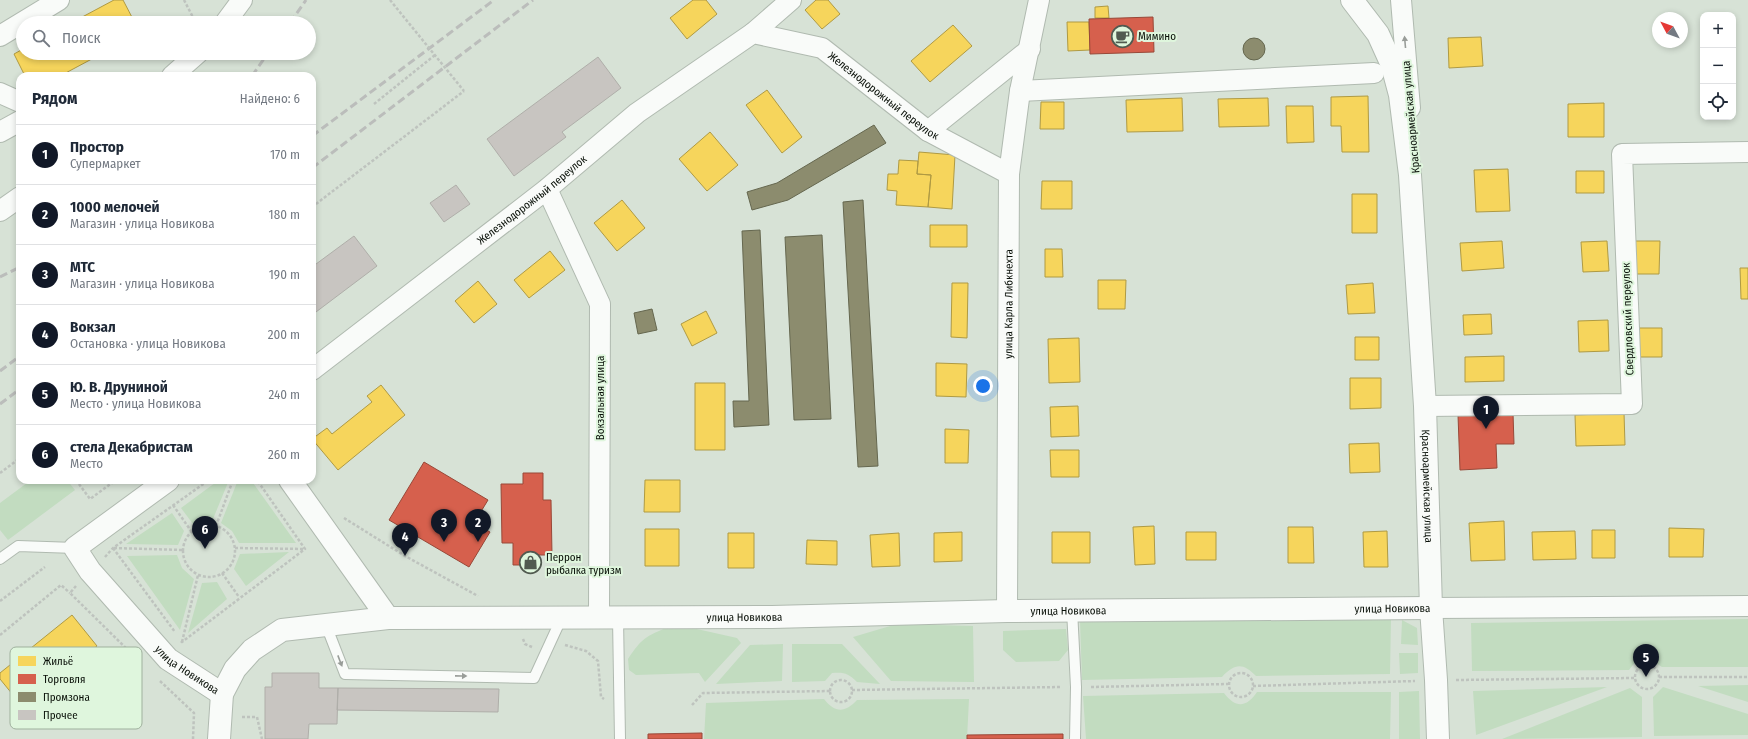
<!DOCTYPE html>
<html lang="ru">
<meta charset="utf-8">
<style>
:root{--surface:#fff;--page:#f2f2f3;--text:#1f2937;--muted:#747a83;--line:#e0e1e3;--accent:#111827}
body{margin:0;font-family:"Fira Sans Condensed",sans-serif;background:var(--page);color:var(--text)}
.controls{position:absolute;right:12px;top:12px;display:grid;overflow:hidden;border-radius:8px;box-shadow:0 2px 6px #0003}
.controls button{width:36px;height:36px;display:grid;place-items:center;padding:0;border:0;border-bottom:1px solid var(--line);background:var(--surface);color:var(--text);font:20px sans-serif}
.compass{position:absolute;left:1652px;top:12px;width:36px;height:36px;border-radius:50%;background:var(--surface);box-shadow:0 2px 6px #0003;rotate:311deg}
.you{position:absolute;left:983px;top:386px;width:14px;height:14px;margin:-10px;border:3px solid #fff;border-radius:50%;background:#1a73e8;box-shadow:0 0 0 6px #1a73e833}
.badge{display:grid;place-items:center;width:26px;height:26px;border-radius:50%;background:var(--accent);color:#fff;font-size:13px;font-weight:700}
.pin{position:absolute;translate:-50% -33px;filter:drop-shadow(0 1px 2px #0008)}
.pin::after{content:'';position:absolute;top:21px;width:14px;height:12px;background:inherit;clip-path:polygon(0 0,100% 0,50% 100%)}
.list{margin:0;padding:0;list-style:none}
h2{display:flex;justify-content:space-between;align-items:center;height:52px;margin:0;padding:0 16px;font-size:17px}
h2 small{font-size:13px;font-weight:400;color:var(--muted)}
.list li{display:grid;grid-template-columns:26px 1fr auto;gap:12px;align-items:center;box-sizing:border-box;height:60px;padding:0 16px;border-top:1px solid var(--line)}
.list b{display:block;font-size:15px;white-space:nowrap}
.list p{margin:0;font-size:13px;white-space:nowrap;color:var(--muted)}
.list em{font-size:13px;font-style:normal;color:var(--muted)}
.icon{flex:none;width:22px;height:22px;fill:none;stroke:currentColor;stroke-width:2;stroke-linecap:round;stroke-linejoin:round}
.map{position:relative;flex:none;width:1748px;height:739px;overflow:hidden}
.search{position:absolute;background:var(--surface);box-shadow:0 2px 6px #0003;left:16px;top:16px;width:300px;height:44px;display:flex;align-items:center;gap:10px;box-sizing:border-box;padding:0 14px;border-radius:22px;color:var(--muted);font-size:15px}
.panel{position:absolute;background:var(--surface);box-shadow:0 2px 6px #0003;left:16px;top:72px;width:300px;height:412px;border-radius:12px}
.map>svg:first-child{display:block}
</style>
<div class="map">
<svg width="1748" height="739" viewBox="0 0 1748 739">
<rect width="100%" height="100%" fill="#d7e2d6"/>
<path fill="#c2dcc0" d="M31,480H67L75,490L8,540L0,530V503Z
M219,480H229L213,519L193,524L181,508Z
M238,480H251L296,543H239L232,531L221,523Z
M172,513L184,531L178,545L126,544Z
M289,552L246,586L234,569L240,554Z
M177,555L182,568L194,579L180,630L127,556Z
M217,582L227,599L188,633L202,583Z
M1391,619L1390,674L1256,676C1243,663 1235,663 1222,677L1082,680L1080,621Z
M1748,619V667H1662C1653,660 1647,658 1636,661L1629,670L1472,671L1471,623Z
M1402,620L1417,628L1418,645L1401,644Z
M897,624L973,626L974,682L891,681L853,637Z
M669,627H688L737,638L741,643L705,682L699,673L636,675L629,670L628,659C642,638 646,636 669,627Z
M1066,629L1068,650L1059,661L1016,662L1003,650V631Z
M783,644L782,681L716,684L750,645Z
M792,644H842L880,684L857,682C848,673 844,672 832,673L825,681L792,682Z
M1399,653H1418V673L1400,674Z
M1748,685V702L1698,686Z
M1607,687L1476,735L1473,691Z
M1663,687L1748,714V735L1654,736L1653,697Z
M1630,688L1642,697V737L1502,739Z
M1419,691L1420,739H1399V692Z
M1257,692H1391L1390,739H1086L1083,696L1224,693C1236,709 1247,707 1257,692Z
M824,699C835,713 845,713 857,700L969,699L967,739H704L706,703Z"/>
<path fill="#f6d55c" stroke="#af9a43" d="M114,0H123L135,23H71Z
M693,0H706L717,14L687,39L670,18Z
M816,0H828L840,14L822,29L805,10Z
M1108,6L1109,18H1095V7Z
M1067,22H1089L1090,50L1068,51Z
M953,25L972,46L930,82L911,61Z
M1481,37L1483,66L1449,68L1448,38Z
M23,49V53H103L60,76H25L14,54Z
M767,90L802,137L782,153L746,105Z
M1368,96L1369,152H1342L1341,126H1331V97Z
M1182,98L1183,131L1127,132L1126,100Z
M1268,98L1269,126L1219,127L1218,99Z
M1041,102H1064V129H1040Z
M1604,103V137H1568V104Z
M1286,106H1313L1314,142L1287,143Z
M710,132L738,165L707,191L679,159Z
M919,152L955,155L952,209L928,207L931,175L917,174Z
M899,160L918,161L917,174L931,175L928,207L896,205L897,191L887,190L888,174H898Z
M1508,169L1510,211L1476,212L1474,170Z
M1576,171H1604V193H1576Z
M1042,181H1072V209H1041Z
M1352,194H1377V233H1352Z
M622,200L645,228L617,251L594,223Z
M930,225H967V247H930Z
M1502,241L1504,268L1462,271L1460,243Z
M1607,241L1609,271L1583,272L1581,242Z
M1635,241H1660L1659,274H1635Z
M1045,249H1062L1063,277H1045Z
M550,251L565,270L529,298L514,280Z
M1740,268H1748V299H1741Z
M1098,280H1126L1125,309H1098Z
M478,281L497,304L474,323L455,301Z
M952,283H968L967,338L951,337Z
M1373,283L1375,313L1348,314L1346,285Z
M706,311L717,333L692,346L681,324Z
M1491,314L1492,334L1464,335L1463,315Z
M1608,320L1609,351L1579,352L1578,321Z
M1637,328H1662V357H1637Z
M1355,337H1379V360H1355Z
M1079,338L1080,382L1049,383L1048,339Z
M1504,356V381L1465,382V357Z
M936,363L967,364L966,397L936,396Z
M1350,378H1381V408L1350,409Z
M695,383H725V450H695Z
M381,385L405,415L338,470L312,439L327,428L332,434L372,402L367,396Z
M1078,406L1079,436L1051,437L1050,407Z
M1624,413L1625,445L1576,446L1575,415Z
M945,429L969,430L968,463H945Z
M1379,443L1380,472L1350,473L1349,444Z
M1050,450H1079V477H1051Z
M645,480H680V512H644Z
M1504,521L1505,560L1471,561L1469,523Z
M1154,526L1155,564L1135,565L1133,527Z
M1288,527H1313L1314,563H1288Z
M1669,528L1704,529L1703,557H1669Z
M645,529H679V566H645Z
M1592,530H1615V558H1592Z
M1387,531L1388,567H1364L1363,532Z
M1575,531L1576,559L1533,560L1532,532Z
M962,532V561L934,562V533Z
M1052,532H1090V563H1052Z
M1186,532H1216V560H1186Z
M728,533H754V568H728Z
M899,533L900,566L872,567L870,535Z
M807,540L837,541V565L806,564Z
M72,615L97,646L22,706L0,679V673Z"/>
<path fill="#d6604d" stroke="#984838" d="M1153,17L1154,52L1090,54L1089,19Z
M1513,413L1514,444H1496L1497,468L1460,470L1458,415Z
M424,462L488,500L474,523L490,532L469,567L389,520Z
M523,473H543V500H551L552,555H534L535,565H513V543H502L501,484H523Z
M702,733V739H648V734Z
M1063,734V739H967V735Z"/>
<path fill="#8c8c6e" stroke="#65674f" d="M1243 49a11 11 0 1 1 22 0a11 11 0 1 1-22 0Z
M874,125L886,143L788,200L752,210L747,192L777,183Z
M863,200L878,466L858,467L843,202Z
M760,230L769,425L734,427L733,401H749L742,231Z
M822,235L831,419L794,420L785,237Z
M652,309L657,330L638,334L634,313Z"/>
<path fill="#c8c5c1" stroke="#afaea9" d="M598,57L621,88L562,132L566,137L514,176L487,139Z
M456,185L470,204L444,222L430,203Z
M354,236L377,266L312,315V267Z
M272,673H319V688H338L337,724H309L308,739H265V687H272Z
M338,688L499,689L498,712L337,710Z"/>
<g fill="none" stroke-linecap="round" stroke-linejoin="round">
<defs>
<path id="lane" d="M0,559L18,546L75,548
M1072,610L1076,687L1075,739
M618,618L620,739
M326,625L345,674L534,678L562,617"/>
<g id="street">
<path d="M1401,0L1410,108"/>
<path d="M225,23L242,0"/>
<path d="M753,33L791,0"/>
<path d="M0,36L59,0"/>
<path d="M172,76L198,53"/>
<path d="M1020,91L1374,73"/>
<path d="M0,93L20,102"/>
<path d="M928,131L1030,49"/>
<path d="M0,132L20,121"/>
<path d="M547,189L600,304L599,618"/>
<path d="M0,211L20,197"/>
<path id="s1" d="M312,370L547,189L637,113L753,33L822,48L928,131L1009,174"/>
<path d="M1425,406L1632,404L1622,154L1748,152"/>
<path d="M1431,608L1748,606"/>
<path id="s2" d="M1007,611L1009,174L1020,91L1039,0"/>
</g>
<g id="secondary">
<path id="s3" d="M1352,0L1378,34L1392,65L1400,95L1410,175L1425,406L1431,608L1436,680L1438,739"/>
<path id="s4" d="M168,480L75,548L90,571L168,659L222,694"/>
<path d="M290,480L388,618"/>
<path id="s5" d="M219,739L222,694L235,669L252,650L282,630L388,618L772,617L1007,611L1431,608"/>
</g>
</defs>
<use href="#lane" stroke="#b0bab0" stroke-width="12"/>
<use href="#street" stroke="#b0bab0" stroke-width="22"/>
<use href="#secondary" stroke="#b0bab0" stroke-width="24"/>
<path stroke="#bec3be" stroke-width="2.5" stroke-dasharray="3 2" stroke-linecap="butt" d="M184,0L196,23
M374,104L435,55
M312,207L464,91
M0,473L20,458
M76,480L90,499L116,480
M173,505L191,531
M344,518L405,556L478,596
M183 551a26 26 0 1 1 52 0a26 26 0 1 1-52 0Z
M216,526L233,480
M113,548L175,632
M114,548L182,550
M235,548L304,549
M105,557L113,548L209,480
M222,573L239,597
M76,586L70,593L135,657
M0,601L45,567
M0,635L61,585L70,593
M523,639L525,644L532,647
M181,641L182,642L305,549L257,480
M182,642L198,575
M565,645L586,651L598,661L601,697L604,699
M1635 677a12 12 0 1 1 24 0a12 12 0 1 1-24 0Z
M1229 685a12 12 0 1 1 24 0a12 12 0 1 1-24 0Z
M1659,677H1748
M1456,680L1635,678
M830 691a11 11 0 1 1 22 0a11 11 0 1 1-22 0Z
M160,681L194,713L193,739
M1253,686L1415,681
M1091,687L1228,684
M852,690L1062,687
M692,705L703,693L830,691
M242,717H257L262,739"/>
<use href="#lane" stroke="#f9fbf9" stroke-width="10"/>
<use href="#street" stroke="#f9fbf9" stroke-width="20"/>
<use href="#secondary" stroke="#f9fbf9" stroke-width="22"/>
<path stroke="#bbbdbb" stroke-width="3" stroke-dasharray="8 4" stroke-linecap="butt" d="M290,23L306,0
M252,76L268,53
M312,136L494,0
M312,168L533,0
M0,277L20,267
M0,371L20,356
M0,404L20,389"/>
<path stroke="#bec3be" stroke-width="2.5" stroke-dasharray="3 2" stroke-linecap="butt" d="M390,0L464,91"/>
</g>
<defs><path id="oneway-solid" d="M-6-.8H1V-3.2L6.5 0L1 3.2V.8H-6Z"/></defs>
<g fill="#999d99">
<use href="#oneway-solid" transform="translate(1405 42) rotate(-95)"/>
<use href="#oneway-solid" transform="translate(340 661) rotate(69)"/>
<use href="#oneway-solid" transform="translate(461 676) rotate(1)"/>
</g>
<defs>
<symbol id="cafe-ring" viewBox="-11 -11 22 22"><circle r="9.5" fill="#dff6dd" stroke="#515a50" stroke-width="1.5"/><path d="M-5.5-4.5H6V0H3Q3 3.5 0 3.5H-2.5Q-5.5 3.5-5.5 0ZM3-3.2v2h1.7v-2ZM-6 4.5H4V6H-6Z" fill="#515a50"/></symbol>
<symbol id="shop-ring" viewBox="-11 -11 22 22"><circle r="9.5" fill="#dff6dd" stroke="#515a50" stroke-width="1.5"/><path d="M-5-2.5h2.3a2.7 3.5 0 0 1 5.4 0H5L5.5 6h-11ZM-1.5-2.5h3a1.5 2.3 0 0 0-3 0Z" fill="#515a50"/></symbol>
</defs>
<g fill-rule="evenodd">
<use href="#cafe-ring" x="1110" y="24" width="25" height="25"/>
<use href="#shop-ring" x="518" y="550" width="25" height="25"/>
</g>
<g text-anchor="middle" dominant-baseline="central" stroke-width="4" stroke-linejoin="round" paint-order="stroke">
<g font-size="11" fill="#091008" stroke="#dff6dd" text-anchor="start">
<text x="1138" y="36">Мимино</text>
<text x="546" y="557">Перрон<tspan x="546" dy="13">рыбалка туризм</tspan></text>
</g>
<g font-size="11" fill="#091008" stroke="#dff6dd">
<text stroke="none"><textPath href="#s1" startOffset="704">Железнодорожный переулок</textPath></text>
<text transform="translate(1411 117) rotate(-95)">Красноармейская улица</text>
<text stroke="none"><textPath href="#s1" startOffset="278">Железнодорожный переулок</textPath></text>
<text stroke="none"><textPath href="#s2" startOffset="307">улица Карла Либкнехта</textPath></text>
<text transform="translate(1628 319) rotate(-92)">Свердловский переулок</text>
<text transform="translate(600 398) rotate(-90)">Вокзальная улица</text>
<text stroke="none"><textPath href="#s3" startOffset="500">Красноармейская улица</textPath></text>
<text stroke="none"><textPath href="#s5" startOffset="1246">улица Новикова</textPath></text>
<text stroke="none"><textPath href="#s5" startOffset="922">улица Новикова</textPath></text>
<text stroke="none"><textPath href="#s5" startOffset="598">улица Новикова</textPath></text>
<text stroke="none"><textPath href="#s4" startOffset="282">улица Новикова</textPath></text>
</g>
</g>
<rect x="10" y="647" width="132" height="82" rx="6" fill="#dff6dd" stroke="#9fb19d" stroke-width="1"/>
<rect x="18" y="656" width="18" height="10" fill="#f6d55c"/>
<rect x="18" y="674" width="18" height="10" fill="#d6604d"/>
<rect x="18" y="692" width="18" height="10" fill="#8c8c6e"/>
<rect x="18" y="710" width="18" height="10" fill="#c8c5c1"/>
<g font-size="11" fill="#091008">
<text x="43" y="665">Жильё</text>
<text x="43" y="683">Торговля</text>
<text x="43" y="701">Промзона</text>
<text x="43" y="719">Прочее</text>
</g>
</svg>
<div class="controls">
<button>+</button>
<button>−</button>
<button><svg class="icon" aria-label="locate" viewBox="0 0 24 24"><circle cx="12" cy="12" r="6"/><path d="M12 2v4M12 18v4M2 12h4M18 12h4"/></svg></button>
</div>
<svg class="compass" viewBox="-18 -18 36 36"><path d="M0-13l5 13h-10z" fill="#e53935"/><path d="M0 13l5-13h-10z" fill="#747a83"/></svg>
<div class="you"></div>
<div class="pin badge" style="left:1486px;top:429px">1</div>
<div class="pin badge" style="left:478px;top:542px">2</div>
<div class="pin badge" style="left:444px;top:542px">3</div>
<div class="pin badge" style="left:405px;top:556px">4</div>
<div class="pin badge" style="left:1646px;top:677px">5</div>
<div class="pin badge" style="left:205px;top:549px">6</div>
<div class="search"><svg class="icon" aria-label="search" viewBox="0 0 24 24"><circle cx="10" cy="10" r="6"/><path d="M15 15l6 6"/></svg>Поиск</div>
<section class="panel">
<h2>Рядом<small>Найдено: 6</small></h2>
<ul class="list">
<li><span class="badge">1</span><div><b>Простор</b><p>Супермаркет</p></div><em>170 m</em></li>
<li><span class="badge">2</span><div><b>1000 мелочей</b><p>Магазин · улица Новикова</p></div><em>180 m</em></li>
<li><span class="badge">3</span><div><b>МТС</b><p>Магазин · улица Новикова</p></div><em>190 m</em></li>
<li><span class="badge">4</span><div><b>Вокзал</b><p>Остановка · улица Новикова</p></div><em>200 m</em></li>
<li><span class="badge">5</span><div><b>Ю. В. Друниной</b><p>Место · улица Новикова</p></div><em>240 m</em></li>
<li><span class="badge">6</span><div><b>стела Декабристам</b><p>Место</p></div><em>260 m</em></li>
</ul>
</section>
</div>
